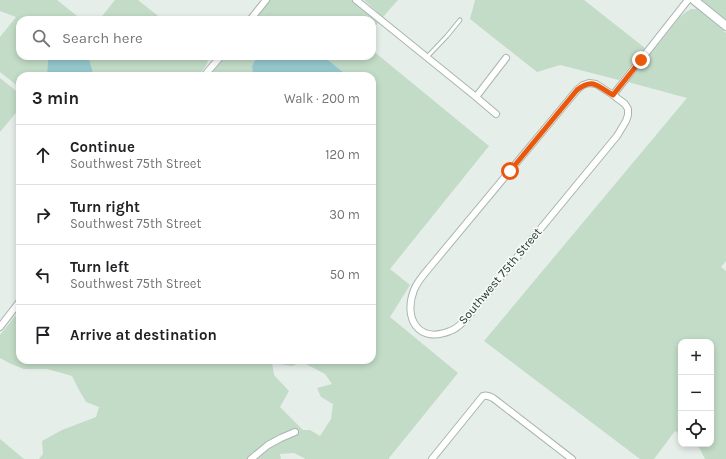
<!DOCTYPE html>
<meta charset="utf-8">
<style>
:root{--surface:#fff;--page:#f6f6f6;--text:#202124;--muted:#757577;--line:#e0e0e0}
body{margin:0;font-family:Karla,sans-serif;background:var(--page);color:var(--text)}
.controls{position:absolute;right:12px;bottom:12px;display:grid;overflow:hidden;border-radius:8px;box-shadow:0 2px 6px #0003}
.controls button{width:36px;height:36px;display:grid;place-items:center;padding:0;border:0;border-bottom:1px solid var(--line);background:var(--surface);color:var(--text);font:20px sans-serif}
.stop{position:absolute;width:12px;height:12px;margin:-9px;border:3px solid #ea580c;border-radius:50%;background:#fff}
.stop.end{background:#ea580c;border-color:#fff;box-shadow:0 1px 4px #0008}
.list{margin:0;padding:0;list-style:none}
h2{display:flex;justify-content:space-between;align-items:center;height:52px;margin:0;padding:0 16px;font-size:17px}
h2 small{font-size:13px;font-weight:400;color:var(--muted)}
.list li{display:grid;grid-template-columns:26px 1fr auto;gap:12px;align-items:center;box-sizing:border-box;height:60px;padding:0 16px;border-top:1px solid var(--line)}
.list b{display:block;font-size:15px;white-space:nowrap}
.list p{margin:0;font-size:13px;white-space:nowrap;color:var(--muted)}
.list em{font-size:13px;font-style:normal;color:var(--muted)}
.icon{flex:none;width:22px;height:22px;fill:none;stroke:currentColor;stroke-width:2;stroke-linecap:round;stroke-linejoin:round}
.map{position:relative;flex:none;width:726px;height:459px;overflow:hidden}
.search{position:absolute;background:var(--surface);box-shadow:0 2px 6px #0003;left:16px;top:16px;width:360px;height:44px;display:flex;align-items:center;gap:10px;box-sizing:border-box;padding:0 14px;border-radius:12px;color:var(--muted);font-size:15px}
.panel{position:absolute;background:var(--surface);box-shadow:0 2px 6px #0003;left:16px;top:72px;width:360px;height:292px;border-radius:12px}
.map>svg:first-child{display:block}
</style>
<div class="map">
<svg width="726" height="459" viewBox="0 0 726 459">
<rect width="100%" height="100%" fill="#e6eeea"/>
<path fill="#c2dcc7" fill-rule="evenodd" d="M0,0H57L82,20H20V56H49L48,57L47,76H20V88L0,72V37L16,17L0,11Z
M115,0H138L163,20H99Z
M269,0H352L379,22L372,30V20H253Z
M364,0H398L383,17Z
M475,0H584L645,48L619,80L560,65L537,72L470,19Z
M700,0H726V21Z
M691,9H697L726,33V261L721,267L726,271V459H705L700,449L694,444H711V342H681V435L675,431L654,459H640L484,341L687,98L628,82L680,17L686,12Z
M372,50L489,146L390,269L410,285L390,317L458,373L389,458V459H305L304,458L294,453L280,454L281,459H39L43,454L42,441L62,430L96,417L99,407L86,402L79,390L72,376L47,369H24L11,364L0,358V335L20,310V360H372V76H348L323,56H372ZM302,362L325,374L332,384L317,388L321,397L333,404L331,419L320,436L310,430H303L280,407L289,391L274,375L272,363L292,366Z
M88,56H206L208,60L206,66L198,76H94Z
M225,56H257L252,66L253,76H209Z
M0,78L20,94V108L0,132Z
M0,439L24,459H0Z"/>
<path fill="#95c8cc" d="M49,56H88L94,76H47L48,57Z
M257,56H323L348,76H253L252,66Z"/>
<g fill="none" stroke-linecap="round" stroke-linejoin="round">
<defs>
<path id="lane" d="M427,57L447,36L460,20"/>
<path id="street" d="M356,0L476,97L496,114
M250,20L266,0
M204,76L221,56
M589,83L596,84L613,95L625,104L628,109V115L626,121L617,136L467,318C462,323 457,329 450,331C418,344 403,318 414,290C417,282 424,274 430,267L577,90L583,85Z
M613,95L688,0
M476,97L506,58
M0,327L20,301
M251,459L268,445L281,438L295,432
M432,459L483,396C487,395 489,396 493,398L572,459"/>
<path id="secondary" d="M694,0L726,26"/>
</defs>
<use href="#lane" stroke="#a9b6b0" stroke-width="5"/>
<use href="#street" stroke="#a9b6b0" stroke-width="8"/>
<use href="#secondary" stroke="#a6b8b0" stroke-width="10"/>
<use href="#lane" stroke="#fff" stroke-width="3"/>
<use href="#street" stroke="#fff" stroke-width="6"/>
<use href="#secondary" stroke="#fff" stroke-width="8"/>
</g>
<g fill="none" stroke-linecap="round" stroke-linejoin="round">
<path stroke="#ea580c" stroke-width="5" d="M510,171L577,90C593,77 598,87 613,95L641,60"/>
</g>
<g text-anchor="middle" dominant-baseline="central" stroke-width="3.5" stroke-linejoin="round" paint-order="stroke">
<g font-size="12" fill="#273e36" stroke="#f7faf8">
<text transform="translate(500 276) rotate(-50)">Southwest 75th Street</text>
</g>
</g>
</svg>
<div class="controls">
<button>+</button>
<button>−</button>
<button><svg class="icon" aria-label="locate" viewBox="0 0 24 24"><circle cx="12" cy="12" r="6"/><path d="M12 2v4M12 18v4M2 12h4M18 12h4"/></svg></button>
</div>
<div class="stop" style="left:510px;top:171px"></div>
<div class="stop end" style="left:641px;top:60px"></div>
<div class="search"><svg class="icon" aria-label="search" viewBox="0 0 24 24"><circle cx="10" cy="10" r="6"/><path d="M15 15l6 6"/></svg>Search here</div>
<section class="panel">
<h2>3 min<small>Walk · 200 m</small></h2>
<ul class="list">
<li><svg class="icon" aria-label="ahead" viewBox="0 0 24 24"><path d="M12 20V5M6 11l6-6 6 6"/></svg><div><b>Continue</b><p>Southwest 75th Street</p></div><em>120 m</em></li>
<li><svg class="icon" aria-label="right" viewBox="0 0 24 24"><path d="M7 20v-9h11M14 6l5 5-5 5"/></svg><div><b>Turn right</b><p>Southwest 75th Street</p></div><em>30 m</em></li>
<li><svg class="icon" aria-label="left" viewBox="0 0 24 24"><path d="M17 20v-9H6M10 6l-5 5 5 5"/></svg><div><b>Turn left</b><p>Southwest 75th Street</p></div><em>50 m</em></li>
<li><svg class="icon" aria-label="arrive" viewBox="0 0 24 24"><path d="M6 21V4h12l-3 4 3 4H6"/></svg><div><b>Arrive at destination</b></div></li>
</ul>
</section>
</div>
